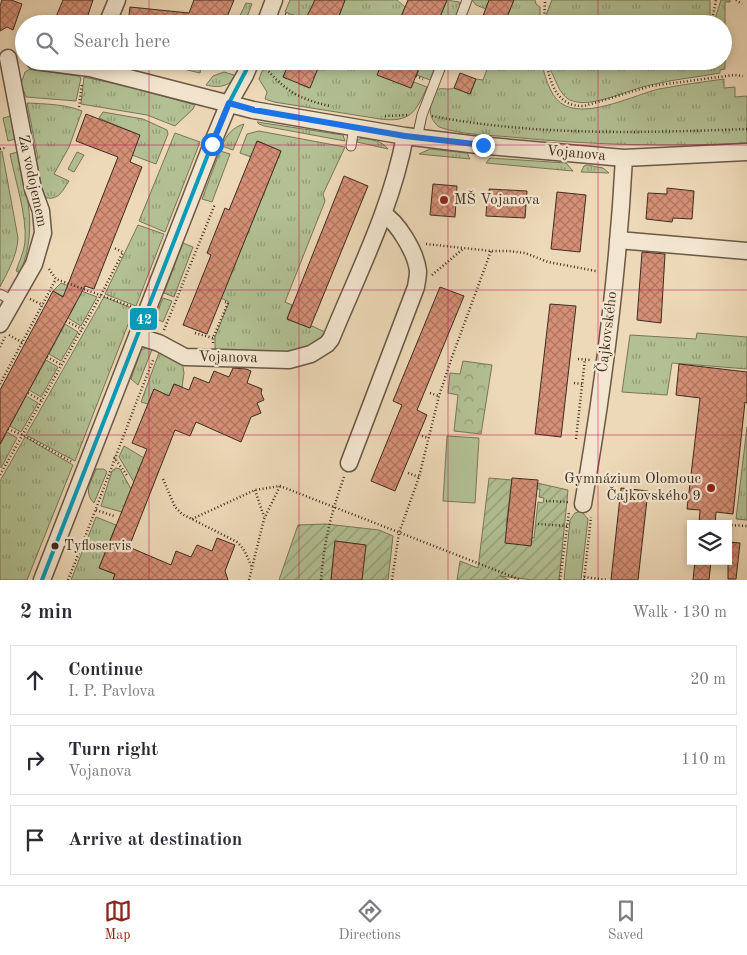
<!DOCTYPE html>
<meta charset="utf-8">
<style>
body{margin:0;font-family:"Old Standard TT",serif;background:#f7f7f7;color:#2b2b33}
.controls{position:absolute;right:15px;bottom:15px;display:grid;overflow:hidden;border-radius:0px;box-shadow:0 2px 8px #0003}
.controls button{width:45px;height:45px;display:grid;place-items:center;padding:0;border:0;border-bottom:1px solid #e1e1e2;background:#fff;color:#2b2b33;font:25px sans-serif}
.stop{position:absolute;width:15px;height:15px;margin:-11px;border:4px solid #1a73e8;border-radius:50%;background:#fff}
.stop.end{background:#1a73e8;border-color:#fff;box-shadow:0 1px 5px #0008}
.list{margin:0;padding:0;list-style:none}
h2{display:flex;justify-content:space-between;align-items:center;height:65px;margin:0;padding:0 20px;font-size:21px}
h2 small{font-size:16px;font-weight:400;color:#7c7c81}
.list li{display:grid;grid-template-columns:32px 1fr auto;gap:15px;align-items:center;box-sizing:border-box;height:70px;margin:0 10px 10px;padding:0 10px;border:1px solid #e1e1e2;border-radius:0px}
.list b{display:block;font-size:19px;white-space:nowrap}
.list p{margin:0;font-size:16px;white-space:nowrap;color:#7c7c81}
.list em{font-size:16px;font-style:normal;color:#7c7c81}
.icon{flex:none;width:28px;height:28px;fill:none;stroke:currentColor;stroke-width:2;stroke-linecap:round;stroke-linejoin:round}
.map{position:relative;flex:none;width:747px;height:580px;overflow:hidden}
.search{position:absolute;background:#fff;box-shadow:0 2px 8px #0003;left:15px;right:15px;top:15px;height:55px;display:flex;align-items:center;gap:12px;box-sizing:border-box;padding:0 18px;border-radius:28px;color:#7c7c81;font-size:19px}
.sheet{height:305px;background:#fff}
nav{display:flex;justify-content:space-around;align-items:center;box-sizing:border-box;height:70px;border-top:1px solid #e1e1e2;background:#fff;font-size:14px;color:#7c7c81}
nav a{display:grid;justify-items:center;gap:2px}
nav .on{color:#8f2418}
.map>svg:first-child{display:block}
</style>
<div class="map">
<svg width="747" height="580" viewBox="0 0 747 580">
<defs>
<pattern id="grass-tufts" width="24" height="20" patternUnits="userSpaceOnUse" patternTransform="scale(1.25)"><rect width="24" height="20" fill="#b2c093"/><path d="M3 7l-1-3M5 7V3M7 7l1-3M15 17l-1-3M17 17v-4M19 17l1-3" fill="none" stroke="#929c77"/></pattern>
<pattern id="forest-crowns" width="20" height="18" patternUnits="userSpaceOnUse" patternTransform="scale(1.25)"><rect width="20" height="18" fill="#b2c093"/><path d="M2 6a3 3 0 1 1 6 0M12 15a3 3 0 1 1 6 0" fill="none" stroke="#929c77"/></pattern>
<pattern id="garden-furrows" width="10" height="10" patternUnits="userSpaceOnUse" patternTransform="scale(1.25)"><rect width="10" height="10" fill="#b2c093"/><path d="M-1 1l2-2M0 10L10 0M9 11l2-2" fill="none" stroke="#929c77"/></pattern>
<pattern id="building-cross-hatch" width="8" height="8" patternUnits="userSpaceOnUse" patternTransform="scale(1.25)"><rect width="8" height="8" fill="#d58f76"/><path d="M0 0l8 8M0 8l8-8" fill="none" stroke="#ae7560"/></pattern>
</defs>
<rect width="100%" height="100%" fill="#edd8b7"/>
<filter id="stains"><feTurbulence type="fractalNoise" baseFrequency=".004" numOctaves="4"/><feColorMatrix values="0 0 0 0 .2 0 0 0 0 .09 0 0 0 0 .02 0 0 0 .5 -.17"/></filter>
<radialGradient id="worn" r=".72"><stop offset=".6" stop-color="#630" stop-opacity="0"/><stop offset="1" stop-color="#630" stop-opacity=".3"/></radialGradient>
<path fill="url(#grass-tufts)" stroke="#787659" d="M290 0H315L307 18 305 19 285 12Z
M345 0H397L405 7 398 24H336Z
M447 0 459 2 460 5 453 24H437Z
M472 0H489L486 9 476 5Z
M514 0H535L536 4 540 7V24H504Z
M552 0H710V18L715 19 721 0H730V2H725V69L720 70V73C698 77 676 79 655 84 633 88 613 99 591 102 584 103 575 103 568 99 555 90 555 70 543 61L548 65V61H723V24H546V15Z
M246 3 252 4 244 24H236Z
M150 61H202L200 73Z
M266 61H290L283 77 287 79 289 76 300 81 299 84 309 88 321 61H383L378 75 411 88 414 82 427 87C416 112 410 123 380 119L274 102 265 99 267 92 259 79Z
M422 61H437L430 80 417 75Z
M490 61H532L542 65C546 79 551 100 566 106 591 117 634 95 659 89 680 85 702 82 724 79V88L735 87V97L747 96V143C668 147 589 145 511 137 488 135 461 135 439 127 426 116 430 104 435 91 442 86 447 91 454 88L470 94 476 79 483 80Z
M30 69 78 76 81 78 76 101 26 97 21 84 25 72Z
M224 72 237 76C228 87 219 88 206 85L213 76Z
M84 77 130 87 195 105 193 109 175 126 147 115 81 104Z
M27 103C45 104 65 104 82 111L69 147 54 174 69 181C63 190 59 200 47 198L41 193 34 160 38 159Z
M103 112 143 119 167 130 168 134 156 164 132 155 139 135 99 118Z
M11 116 16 139 8 141 3 118Z
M257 122 343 135 345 141 264 126 259 124Z
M244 124 233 150 222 146C226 135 233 127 244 124Z
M259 131 345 147 323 194 325 201 285 302 292 305 287 319 310 328 312 326 325 332 318 347 287 354 215 349V337L229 302 221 298 281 151 258 141 251 157 240 153 247 134Z
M175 133 200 142 165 232 139 221Z
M362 138C372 140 381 140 388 149L357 142V140Z
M430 149 467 153 470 159 419 154Z
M2 151 18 238C17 256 8 271 0 287V152Z
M220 151 230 154 212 202 202 199Z
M18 152C27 195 38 230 20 273L16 271C19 262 24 252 25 242 27 215 15 180 10 154Z
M77 152 84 155 74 172 68 169Z
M490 158 566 163 573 171 486 163Z
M587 165 603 168 609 173 581 172 584 166Z
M138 225 164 234 136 306 105 294Z
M183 243 193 247 174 297 164 293Z
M61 283 97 297 81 326 68 318 76 303 53 291Z
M104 297 134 309 75 461 26 435Z
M163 298 172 301 163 322 155 318Z
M65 324 78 332 61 361 49 354Z
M697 333 747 337V369L672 363 667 395 622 392 630 335 696 339Z
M148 347H153L138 385 131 379 141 350Z
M160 350 182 361 184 373 182 387 174 384 169 396 154 389 148 404 141 402Z
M46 360 58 367 41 397 29 390Z
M26 396 38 403 21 432 10 426Z
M747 427V520L736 519Z
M7 432 17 438 1 468 0 445Z
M25 437 73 465 27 580H0V481Z
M124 446 144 458 134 482 119 457Z
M116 468 120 469 131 489 122 512 101 506 112 471Z
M96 469H104L107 472 94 503C83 492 91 482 96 469Z
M581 511 588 519 581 580H564L570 520 575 513Z
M96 517 116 525 99 568 115 574 113 580H71Z"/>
<path fill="url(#forest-crowns)" stroke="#787659" d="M463 361 492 365 481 434 454 431 458 395 448 393 450 373 460 374Z"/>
<path fill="url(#garden-furrows)" stroke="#787659" d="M489 478 512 480 506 526 534 538 538 502 543 503 544 498 539 497 540 489H537V483L568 490 559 580H533L500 576 509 580H457L460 561 478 568Z
M326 524 379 530 393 536 388 580H361L365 545 335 541 331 580H279L298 525Z"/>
<path fill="#b2c093" stroke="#787659" d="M447 436 479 438 475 503 443 501Z"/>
<path fill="url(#building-cross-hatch)" stroke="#3e2d1f" d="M2 0H11L22 4 13 30 7 27 0 31V6Z
M63 0H93L85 24H53Z
M194 0H234L224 24H128L130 7 189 13Z
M315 0H345L336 24H303Z
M408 0H447L437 24H398Z
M489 0H514L504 24H480Z
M290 61H321L310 88 283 77Z
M383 61H422L411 88 377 75Z
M460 73 476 79 470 94 454 88Z
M86 114 140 135 130 162 142 167 94 289 85 286 0 444V390L53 291 63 297 118 157 76 141Z
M257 141 281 151 207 334 183 325 211 255 207 253 225 208 229 210Z
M344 176 368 186 310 328 287 319Z
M433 184 457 186 455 217 430 215Z
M667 188 694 191 692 219 673 218 672 222 646 219 648 193 667 194Z
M489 189 527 191 525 218 486 216 487 199H489Z
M557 192 586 195 580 252 551 249Z
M642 252 665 254 661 323 637 320Z
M440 287 464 296 417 410 427 415 395 491 371 481 402 405 393 401Z
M550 304 576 306 561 437 535 434Z
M679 364 747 372V403L745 402 733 514 716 512 715 524H699L700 510 687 509 700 398 676 395Z
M233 368 246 369 251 371 247 383 262 389 261 393 264 400 257 403 261 413 251 417 241 442 196 422 190 436 175 430 129 547 171 565 176 551 191 557 197 545 212 551 217 538 235 545 225 571 228 580H113L115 574 99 568 147 449 132 443 154 389 169 396 174 384 189 390 194 377 209 383 214 371 229 377Z
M512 478 538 480 531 546 505 543Z
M621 488 648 491 638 580H611Z
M335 541 366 545 362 580H331Z
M728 542 740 543 736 579H728Z
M695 561H711L709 580H693Z"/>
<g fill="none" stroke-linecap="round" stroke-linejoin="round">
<defs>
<path id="lane" d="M458 24 467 0
M417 138 422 115 443 61
M351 146 354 127
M0 294 13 301"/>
<path id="street" d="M107 24 117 0
M265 24 274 0
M35 61 90 68 253 110 405 136 478 145 624 158 747 152
M618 240 747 251
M0 324 34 264 43 233 41 211 33 189 8 58
M137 336 159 343 185 357 289 360 311 354 327 344 331 339C358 273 392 207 405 136
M349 463 416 287C417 281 418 276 418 271 416 253 398 222 383 214
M583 504C603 390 618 274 624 158
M42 580 212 144 229 103 245 75 251 61"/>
</defs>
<use href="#lane" stroke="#6a5845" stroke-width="11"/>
<use href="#street" stroke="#6a5845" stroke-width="19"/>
<path stroke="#3e2d1f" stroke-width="2.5" stroke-dasharray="1 2.5" stroke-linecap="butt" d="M736 0 742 4
M285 14 304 22
M713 15 716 0
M544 24 545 0
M546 61C550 83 557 107 584 106L651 86 734 75 743 76
M147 65V61
M264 66C285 91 299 99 330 106
M416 76 423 79
M79 107 82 83
M385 116 409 115
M432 116C535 136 643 133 747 129
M0 149 5 148
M426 244 491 251H509L525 253 548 262 596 271
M49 269 56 279 133 307
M432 275 464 248
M30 299 43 305
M66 321 82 329
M164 330 215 204
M195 333 213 338
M9 335 23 343
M213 343V338L228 303 225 302
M0 347 5 337
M47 357 62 365
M578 359 591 360
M574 383 582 384
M0 384 56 279
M28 393 42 401
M430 393 439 396
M8 429 23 435 72 462
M422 436 429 438
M576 439 585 359
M114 457 128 477
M408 473 419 477
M0 475 101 295 123 252 114 248
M163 479 175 507 182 514 237 542C245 549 248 558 252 568
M255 490 264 517
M546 501 568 502
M96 510 114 516
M192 519 255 490 280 486 521 580
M538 524 567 526
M728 525 747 526
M584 577 607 580
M68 580C98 506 124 432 154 358
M249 580 264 519 280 486
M321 580C324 541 331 514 344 477
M392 580 399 533 419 477 439 396 452 357 491 251
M560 580 569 512
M584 580 591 517"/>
<use href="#lane" stroke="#f3e6d0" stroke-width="9"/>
<use href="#street" stroke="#f3e6d0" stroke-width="16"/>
<defs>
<path id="bus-1" d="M42 580 212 144 229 103 251 61"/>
</defs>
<use href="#bus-1" stroke="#f3e6d0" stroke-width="8"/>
<use href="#bus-1" stroke="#069dbc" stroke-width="4"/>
</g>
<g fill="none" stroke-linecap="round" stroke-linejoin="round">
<path stroke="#1a73e8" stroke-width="6" d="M212 144 229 103 254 110 405 136 483 145"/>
</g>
<path fill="none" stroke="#c2185b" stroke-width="1" stroke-opacity="0.55" d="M149 0V24M299 0V24M448 0V24M598 0V24M149 61V580M299 61V580M448 61V580M598 61V580M0 145H747M0 290H747M0 435H747"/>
<g fill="#8f2418" stroke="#f3e6d0" stroke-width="2">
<circle cx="444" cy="200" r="5"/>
<circle cx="711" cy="488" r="5"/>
</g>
<circle fill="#3e2d1f" stroke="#f3e6d0" stroke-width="2" cx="55" cy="546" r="4.5"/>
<g text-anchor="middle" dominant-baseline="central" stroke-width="4.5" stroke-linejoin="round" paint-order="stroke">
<g font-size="14" fill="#3e2d1f" stroke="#f3e6d0" text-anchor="start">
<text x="64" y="546">Tyfloservis</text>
</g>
<g font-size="15" fill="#3e2d1f" stroke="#f3e6d0">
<text transform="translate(576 154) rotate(5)">Vojanova</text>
<text transform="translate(32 181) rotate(78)">Za vodojemem</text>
<text transform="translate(608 332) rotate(-83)">Čajkovského</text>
<text transform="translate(228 358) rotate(1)">Vojanova</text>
</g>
<g font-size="15" fill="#3e2d1f" stroke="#f3e6d0" text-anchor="start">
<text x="454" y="200">MŠ Vojanova</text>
<text x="701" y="479" text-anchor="end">Gymnázium Olomouc<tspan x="701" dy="17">Čajkovského 9</tspan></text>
</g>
</g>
<rect stroke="#f3e6d0" stroke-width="2" x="129" y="307" width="29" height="24" rx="5" fill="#069dbc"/>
<g font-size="14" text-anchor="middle" font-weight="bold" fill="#fff">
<text x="144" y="324">42</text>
</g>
<rect width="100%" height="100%" filter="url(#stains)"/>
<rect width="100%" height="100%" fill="url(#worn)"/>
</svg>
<div class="controls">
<button><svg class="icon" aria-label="layers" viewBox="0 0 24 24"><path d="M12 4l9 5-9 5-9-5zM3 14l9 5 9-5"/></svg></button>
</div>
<div class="stop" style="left:212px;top:144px"></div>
<div class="stop end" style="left:483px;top:145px"></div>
<div class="search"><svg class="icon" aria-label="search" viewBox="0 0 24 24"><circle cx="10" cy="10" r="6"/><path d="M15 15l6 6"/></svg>Search here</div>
</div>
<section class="sheet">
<h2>2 min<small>Walk · 130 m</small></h2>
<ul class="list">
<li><svg class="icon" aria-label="ahead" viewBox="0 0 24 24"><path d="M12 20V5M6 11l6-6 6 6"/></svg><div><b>Continue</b><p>I. P. Pavlova</p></div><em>20 m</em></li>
<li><svg class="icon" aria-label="right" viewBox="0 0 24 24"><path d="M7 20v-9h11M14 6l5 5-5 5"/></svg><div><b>Turn right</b><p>Vojanova</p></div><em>110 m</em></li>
<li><svg class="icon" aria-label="arrive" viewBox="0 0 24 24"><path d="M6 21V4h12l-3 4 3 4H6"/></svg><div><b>Arrive at destination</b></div></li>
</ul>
</section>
<nav>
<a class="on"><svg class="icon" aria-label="map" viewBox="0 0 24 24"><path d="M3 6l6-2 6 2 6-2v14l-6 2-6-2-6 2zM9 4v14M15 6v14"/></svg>Map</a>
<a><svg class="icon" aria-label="directions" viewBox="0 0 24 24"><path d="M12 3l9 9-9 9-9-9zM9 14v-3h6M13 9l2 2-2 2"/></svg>Directions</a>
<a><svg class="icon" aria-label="saved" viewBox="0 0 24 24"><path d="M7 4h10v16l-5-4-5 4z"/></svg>Saved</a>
</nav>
